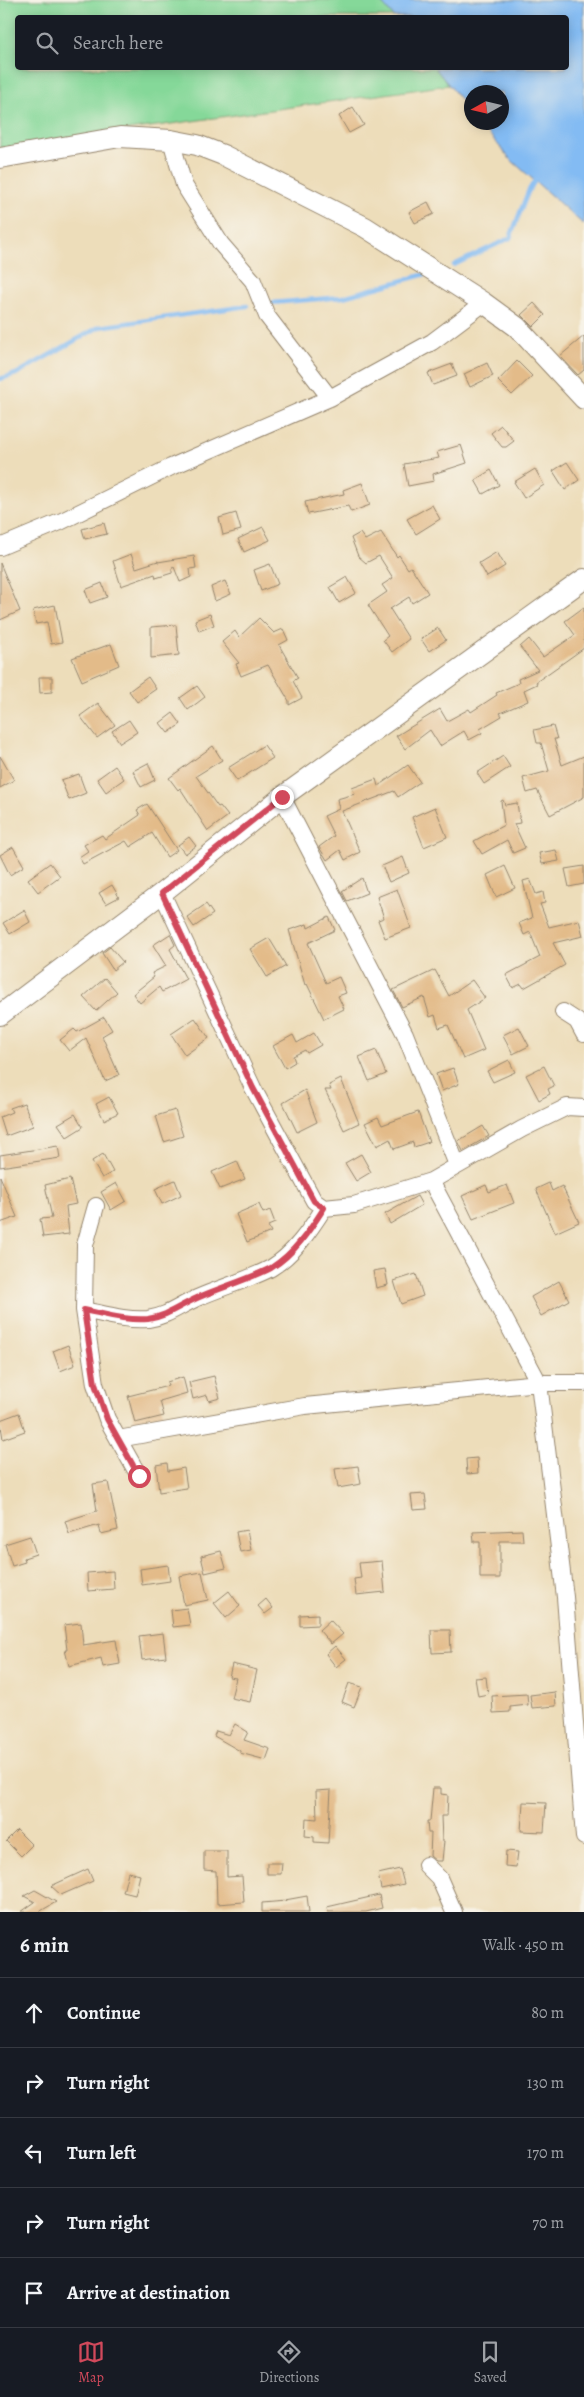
<!DOCTYPE html>
<meta charset="utf-8">
<style>
body{margin:0;font-family:Alegreya,serif;background:#20242c;color:#f1f3f6}
.compass{position:absolute;left:464px;top:85px;width:45px;height:45px;border-radius:50%;background:#171b24;box-shadow:0 2px 12px #0003;rotate:262deg}
.stop{position:absolute;width:15px;height:15px;margin:-11px;border:4px solid #d1495b;border-radius:50%;background:#fff}
.stop.end{background:#d1495b;border-color:#fff;box-shadow:0 1px 5px #0008}
.list{margin:0;padding:0;list-style:none}
h2{display:flex;justify-content:space-between;align-items:center;height:65px;margin:0;padding:0 20px;font-size:21px}
h2 small{font-size:16px;font-weight:400;color:#9ea1a6}
.list li{display:grid;grid-template-columns:32px 1fr auto;gap:15px;align-items:center;box-sizing:border-box;height:70px;padding:0 20px;border-top:1px solid #363941}
.list b{display:block;font-size:19px;white-space:nowrap}
.list em{font-size:16px;font-style:normal;color:#9ea1a6}
.icon{flex:none;width:28px;height:28px;fill:none;stroke:currentColor;stroke-width:2;stroke-linecap:round;stroke-linejoin:round}
.map{position:relative;flex:none;width:584px;height:1912px;overflow:hidden}
.search{position:absolute;background:#171b24;box-shadow:0 2px 12px #0003;left:15px;right:15px;top:15px;height:55px;display:flex;align-items:center;gap:12px;box-sizing:border-box;padding:0 18px;border-radius:5px;color:#9ea1a6;font-size:19px}
.sheet{height:415px;background:#171b24}
nav{display:flex;justify-content:space-around;align-items:center;box-sizing:border-box;height:70px;border-top:1px solid #363941;background:#171b24;font-size:14px;color:#9ea1a6}
nav a{display:grid;justify-items:center;gap:2px}
nav .on{color:#d1495b}
.map>svg:first-child{display:block}
</style>
<div class="map">
<svg width="584" height="1912" viewBox="0 0 584 1912">
<rect width="100%" height="100%" fill="#f7f3e8"/>
<filter id="ink" filterUnits="userSpaceOnUse"><feTurbulence type="fractalNoise" baseFrequency=".02" numOctaves="2"/><feDisplacementMap in="SourceGraphic" scale="10" xChannelSelector="R" yChannelSelector="G"/><feConvolveMatrix kernelMatrix="1 2 1 2 8 2 1 2 1" color-interpolation-filters="sRGB"/></filter>
<filter id="wash" filterUnits="userSpaceOnUse"><feTurbulence type="fractalNoise" baseFrequency=".0096" numOctaves="4" result="noise"/><feDisplacementMap in="SourceGraphic" scale="20" xChannelSelector="R" yChannelSelector="G"/><feGaussianBlur stdDeviation="1.12" result="paint"/><feColorMatrix in="noise" values="0 0 0 0 0 0 0 0 0 0 0 0 0 0 0 0 0 1.4 0 .05"/><feComposite in="paint" operator="in"/></filter>
<g filter="url(#wash)">
<rect width="100%" height="100%" fill="#edddba"/>
<path fill="#85d899" stroke="#60815c" d="M0 0H379L394 17 18 18V68H435L449 85 0 148Z"/>
<path fill="#83bbf3" stroke="#5f7288" d="M379 0H584V225L510 159 480 123 502 122V92H472L471 112 435 68H566V18L394 17Z"/>
<g fill="none" stroke-linecap="round" stroke-linejoin="round">
<path stroke="#83bbf3" stroke-width="4.5" d="M454 265 510 238 528 192 537 177
M271 303 343 297 426 274
M0 379 16 374 99 327 247 306"/>
</g>
<g id="blocks">
<path fill="#e3bb89" d="M353 107 364 125 349 133 339 116Z
M428 202 434 214 415 223 409 212Z
M534 303 545 315 533 327 521 315Z
M584 336V370L578 375 560 356Z
M517 361 532 376 512 395 498 381Z
M487 363 493 376 470 387 464 374Z
M452 364 457 376 433 385 428 373Z
M501 425 514 441 506 447H502L491 433Z
M461 445 467 463 433 474 434 481 408 486 404 464 439 458 437 452Z
M567 462 579 480 565 490 553 471Z
M535 469 544 485 524 498 514 482Z
M491 470 499 485 483 494 475 480Z
M362 483 370 505 351 512 348 506 308 514 305 502 344 494 343 490Z
M432 505 440 519 416 534 407 519Z
M236 513 241 530 223 535 219 518Z
M104 523 107 534 85 539 82 529Z
M263 527 270 540 244 552 238 539Z
M381 532 397 557 399 555 408 569 411 567 428 593 412 603 409 597 390 609 409 639 392 652 383 640 388 636 368 605 387 592 382 585 393 578 379 556 366 563 358 556 351 538 360 533 365 540Z
M497 552 505 566 487 577 479 563Z
M131 554 136 568 158 561V562L194 556 196 568 190 569 191 577 180 582 174 567 172 568V573L156 578 155 574 121 586 113 561Z
M0 563 20 611 0 620Z
M270 564 278 584 261 591 254 570Z
M347 577 356 593 339 603 330 587Z
M225 581 231 594 215 601 211 587Z
M102 583 107 597 90 603 85 590Z
M55 605 62 642 51 644 47 622 36 624 33 610Z
M584 607V648L536 682 537 684 524 690 528 701 500 713 502 716 480 729 482 733 469 740 464 731 440 746 430 730 405 749 396 736 440 709 447 721 469 709 471 712 497 695 496 693 519 683 518 679 538 670 520 647 529 639 543 657 575 635 565 621Z
M210 614 214 625 199 631 195 620Z
M259 618 274 633 283 629 288 640 279 645 298 678 293 681 302 698 289 705V701L268 665 241 676 236 664 239 663 222 642 235 631 239 637Z
M176 625 179 655 151 658V627Z
M438 628 446 640 429 651 421 639Z
M111 644 119 665 82 681 72 658Z
M39 677H52V692L40 693Z
M148 677 156 689 137 702 129 691Z
M197 686 205 697 188 710 180 698Z
M98 703 115 725 97 738 80 716Z
M173 713 181 724 168 733 160 723Z
M129 720 137 732 120 743 112 731Z
M553 726 557 739H554L562 765 584 756V797L550 815 537 790 527 793 523 778 549 771 541 743H537L534 730Z
M264 745 273 758 237 781 228 768Z
M213 746 222 760 196 776 218 807 220 806 228 816 208 831 180 788 178 790 169 778Z
M0 756 14 780 0 788Z
M503 756 510 767 484 784 477 773Z
M148 763 155 780 141 787 133 771Z
M408 765 420 782 398 797 394 791 342 811 360 852 345 860 340 850 327 860 319 847 334 836 324 816 339 809 337 799 355 794 352 788 376 779 378 786Z
M115 766 124 779 106 792 97 779Z
M79 774 86 793 69 800 61 780Z
M503 800 505 805 517 803 520 823 514 824 525 848 513 853 507 840 482 854 474 841 504 825 501 801Z
M147 804 177 850 167 857 152 833 130 847 126 841 83 864 79 857 88 851 84 845 102 835 105 839 140 815 137 810Z
M435 807 447 837 424 847 412 817Z
M189 837 196 846 185 854 178 845Z
M13 847 24 866 10 875 0 855Z
M556 850 559 861 542 864 539 853Z
M403 857 409 873 389 882 382 866Z
M50 863 60 876 38 892 28 879Z
M505 866 515 888 496 897 487 875Z
M584 866V884L569 887 565 869Z
M362 878 367 893 347 901 342 891Z
M530 879 536 894 543 892 545 903 540 904 549 927 579 920 583 936 553 943 565 965 524 988 521 984 513 988 506 975 540 957 530 932 524 935 519 923 532 918 523 881Z
M112 885 119 897 106 904 99 893Z
M397 889 411 928 385 938 378 920 384 918 377 897Z
M206 904 213 914 194 927 187 917Z
M24 910 30 922 10 934 3 923Z
M329 917 335 930 308 943 326 983 339 977 346 993 338 996 344 1009 324 1019 307 984 305 985 289 930 307 924 308 928Z
M170 934 175 945 170 949 186 979 162 992 159 987 140 1003 133 994 154 977 152 973 166 966 153 945Z
M269 938 286 966 267 977 250 949Z
M110 947 123 962 113 970 102 953Z
M435 970 449 996 472 980 485 998 467 1010 484 1050 463 1059 448 1025 439 1028 435 1015 430 1017 424 997 402 1007 393 990Z
M105 978 117 992 96 1011 83 997Z
M104 1017 112 1030 102 1036 119 1075 105 1081 86 1038 69 1051 60 1040 74 1029 77 1032Z
M195 1018 209 1038 185 1055 171 1034Z
M519 1027 529 1046 513 1054 503 1035Z
M314 1033 321 1045 307 1053 305 1050 293 1056 295 1062 285 1068 273 1046 293 1035 297 1043Z
M376 1050 386 1074 369 1081 359 1057Z
M509 1060 515 1072 493 1082 487 1071Z
M544 1066 554 1086 548 1089 550 1094 539 1100 526 1075Z
M453 1068 459 1084 442 1091 436 1074Z
M341 1079 359 1123 344 1130 325 1090H331L329 1085Z
M305 1090 317 1122 297 1132 283 1103Z
M109 1097 118 1113 104 1120 96 1104Z
M24 1103 33 1126 6 1136 0 1117 12 1112 10 1108Z
M175 1110 183 1136 164 1142 156 1116Z
M418 1112 429 1142 414 1147 413 1142 394 1149 390 1139 377 1146 365 1123 378 1117 382 1125Z
M75 1114 83 1127 67 1137 58 1124Z
M483 1126 489 1136 463 1151 458 1141Z
M58 1146 60 1158 0 1167V1155Z
M103 1154 113 1172 102 1178 92 1161Z
M361 1154 371 1172 356 1181 345 1163Z
M237 1161 245 1179 220 1189 212 1172Z
M0 1176 17 1217 0 1223Z
M70 1179 76 1204 66 1206 69 1234 43 1237 40 1219 52 1218 45 1185Z
M175 1180 181 1195 162 1204 155 1189Z
M116 1183 126 1201 111 1210 101 1192Z
M549 1183 552 1191 562 1186 579 1222 555 1233 536 1189Z
M486 1185 489 1192 507 1185 514 1203 473 1219 462 1196Z
M417 1196 422 1205 390 1224 385 1214Z
M259 1204 263 1213 270 1210 275 1223 268 1226 271 1232 247 1242 236 1214Z
M385 1269 388 1285 376 1288 373 1271Z
M416 1274 423 1296 401 1304 394 1281Z
M559 1281 569 1300 541 1316 531 1297Z
M68 1345 75 1365 60 1371 53 1351Z
M214 1376 220 1398 209 1401 207 1395 193 1399 189 1382Z
M183 1377 187 1393 160 1401 164 1416 135 1423 128 1396 168 1386 167 1382Z
M19 1413 25 1431 3 1439 0 1420Z
M477 1458 478 1473 467 1474 466 1459Z
M167 1463 168 1471 184 1468 187 1488 159 1492 156 1465Z
M358 1466 361 1484 338 1488 335 1469Z
M108 1482 118 1530 101 1534 99 1525 69 1534 65 1521 97 1511 93 1484Z
M425 1494 427 1509 413 1510 411 1495Z
M247 1530 251 1550 240 1552 236 1532Z
M522 1530 523 1541H500V1578H480V1542H474L473 1532Z
M30 1536 36 1554 24 1558 25 1562 12 1566 5 1544Z
M221 1551 226 1568 205 1573 201 1556Z
M382 1561 385 1592 356 1595 354 1579 361 1578 359 1563Z
M168 1565 170 1581 142 1585 140 1569Z
M113 1571 114 1589 88 1591 87 1573Z
M202 1572 208 1600 184 1605 179 1576Z
M229 1591 240 1606 226 1618 214 1603Z
M266 1599 273 1608 265 1614 258 1606Z
M187 1608 190 1625 173 1627 171 1610Z
M318 1614V1625L300 1626V1615Z
M330 1620 343 1634 331 1644 319 1630Z
M81 1623 83 1645 116 1640 120 1664 103 1667 101 1658 69 1666 65 1650H67L64 1625Z
M431 1630H450L451 1652 432 1653Z
M163 1633 166 1657 142 1660 139 1636Z
M335 1646 346 1659 336 1667 326 1654Z
M232 1664 257 1670 250 1702 231 1698 236 1678 229 1677Z
M486 1677 488 1694 478 1696 475 1678Z
M349 1683 362 1687 354 1707 342 1702Z
M555 1692 556 1706 532 1708 530 1695Z
M527 1694 528 1705 510 1707V1712L493 1713 492 1696Z
M235 1724 248 1732 244 1740 270 1749 266 1760 240 1753V1751L214 1736 216 1731 229 1735Z
M433 1788H441V1794L448 1795 447 1816H441L442 1841H444L442 1861H436L430 1856 431 1833H428L427 1821H430Z
M331 1790 328 1843 314 1842V1837L305 1836 306 1818 317 1819 316 1791Z
M523 1802 546 1803 544 1832 521 1831Z
M17 1830 32 1845 21 1856 6 1841Z
M204 1851H227V1877L242 1876 244 1902 217 1904 216 1871 204 1870Z
M506 1851 518 1852 516 1867 505 1866Z
M267 1863H282L281 1874H267Z
M88 1869 93 1881 61 1895 51 1886Z
M400 1869 404 1884 381 1889 378 1874Z
M128 1872 140 1875 135 1895 123 1892Z
M35 1890 56 1902 39 1912H21L35 1902 24 1896Z
M379 1895 382 1908 366 1912H328L327 1907Z
M307 1896 309 1912H262V1903L286 1901 285 1900Z"/>
</g>
</g>
<g filter="url(#ink)">
<use href="#blocks" fill-opacity="0" stroke="#94846c" stroke-width="1"/>
<g fill="none" stroke-linecap="round" stroke-linejoin="round">
<defs>
<path id="minor" d="M171 140 184 185 221 244 253 281 267 316 330 398
M0 547 60 522 171 467 330 398 432 342 484 303
M282 797 405 1034 457 1165
M162 893 253 1088 314 1201 324 1208 354 1205 431 1181 522 1129 567 1107 584 1108
M563 1012 577 1021 584 1034
M431 1181 539 1383 565 1597 584 1837
M96 1206 85 1245 84 1310 95 1384 107 1419 139 1476
M84 1310C104 1314 127 1321 148 1319 168 1316 179 1306 197 1298 219 1288 251 1279 271 1268 294 1254 310 1230 324 1208
M118 1439 305 1406 539 1383H584
M426 1865 439 1878 454 1912"/>
<path id="tertiary" d="M0 158 120 137 171 140 197 145 223 155 365 227 484 303 517 327 584 399
M0 1015 162 893 282 797 584 579"/>
</defs>
<use href="#minor" stroke="#94846c" stroke-width="18"/>
<use href="#tertiary" stroke="#94846c" stroke-width="22"/>
<use href="#minor" stroke="#fff" stroke-width="16"/>
<use href="#tertiary" stroke="#fff" stroke-width="20"/>
</g>
</g>
<g fill="none" stroke-linecap="round" stroke-linejoin="round" filter="url(#ink)">
<path stroke="#d1495b" stroke-width="6" d="M139 1476 107 1419 95 1384 84 1310C104 1314 127 1321 148 1319 168 1316 179 1306 197 1298 219 1288 250 1279 271 1268 294 1254 310 1230 324 1208L314 1201 253 1088 162 893 282 797"/>
</g>
</svg>
<svg class="compass" viewBox="-18 -18 36 36"><path d="M0-13l5 13h-10z" fill="#e53935"/><path d="M0 13l5-13h-10z" fill="#9ea1a6"/></svg>
<div class="stop" style="left:139px;top:1476px"></div>
<div class="stop end" style="left:282px;top:797px"></div>
<div class="search"><svg class="icon" aria-label="search" viewBox="0 0 24 24"><circle cx="10" cy="10" r="6"/><path d="M15 15l6 6"/></svg>Search here</div>
</div>
<section class="sheet">
<h2>6 min<small>Walk · 450 m</small></h2>
<ul class="list">
<li><svg class="icon" aria-label="ahead" viewBox="0 0 24 24"><path d="M12 20V5M6 11l6-6 6 6"/></svg><div><b>Continue</b></div><em>80 m</em></li>
<li><svg class="icon" aria-label="right" viewBox="0 0 24 24"><path d="M7 20v-9h11M14 6l5 5-5 5"/></svg><div><b>Turn right</b></div><em>130 m</em></li>
<li><svg class="icon" aria-label="left" viewBox="0 0 24 24"><path d="M17 20v-9H6M10 6l-5 5 5 5"/></svg><div><b>Turn left</b></div><em>170 m</em></li>
<li><svg class="icon" aria-label="right" viewBox="0 0 24 24"><path d="M7 20v-9h11M14 6l5 5-5 5"/></svg><div><b>Turn right</b></div><em>70 m</em></li>
<li><svg class="icon" aria-label="arrive" viewBox="0 0 24 24"><path d="M6 21V4h12l-3 4 3 4H6"/></svg><div><b>Arrive at destination</b></div></li>
</ul>
</section>
<nav>
<a class="on"><svg class="icon" aria-label="map" viewBox="0 0 24 24"><path d="M3 6l6-2 6 2 6-2v14l-6 2-6-2-6 2zM9 4v14M15 6v14"/></svg>Map</a>
<a><svg class="icon" aria-label="directions" viewBox="0 0 24 24"><path d="M12 3l9 9-9 9-9-9zM9 14v-3h6M13 9l2 2-2 2"/></svg>Directions</a>
<a><svg class="icon" aria-label="saved" viewBox="0 0 24 24"><path d="M7 4h10v16l-5-4-5 4z"/></svg>Saved</a>
</nav>
